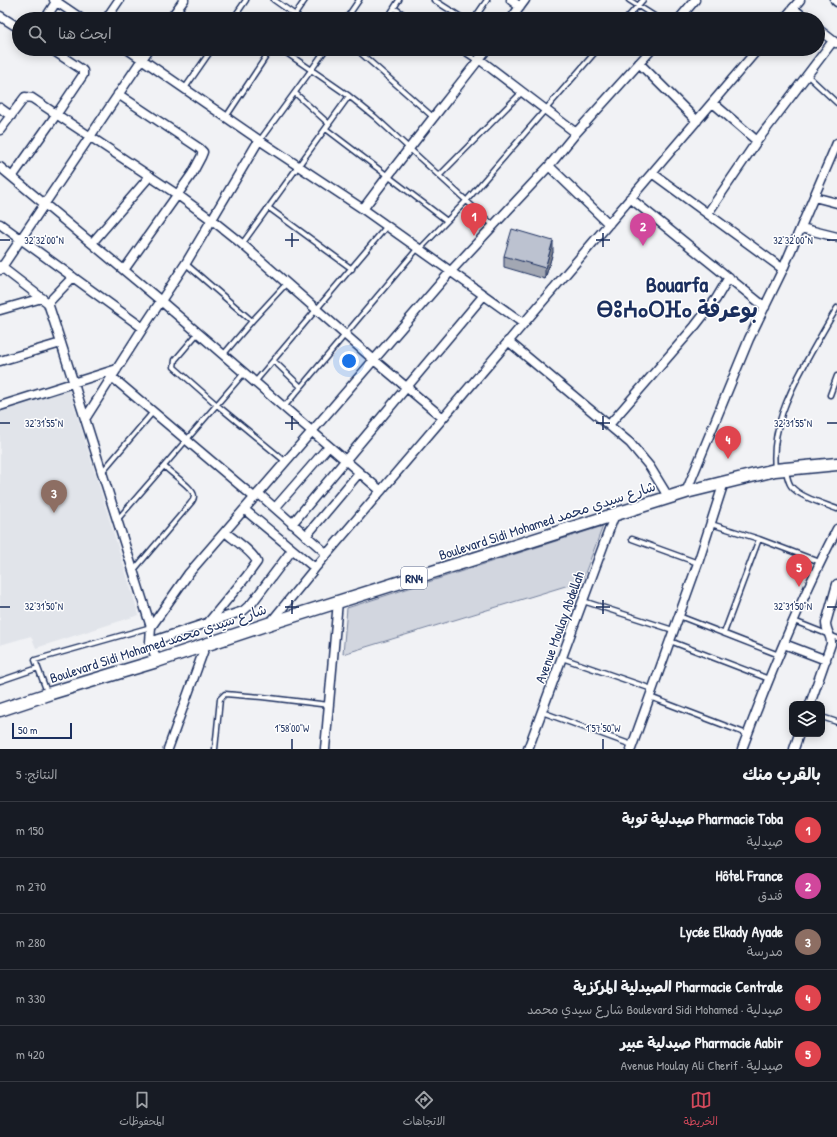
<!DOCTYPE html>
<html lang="ar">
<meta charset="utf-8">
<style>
body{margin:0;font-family:"Patrick Hand","Playpen Sans Arabic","Noto Sans Tifinagh",sans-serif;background:#242831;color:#f1f3f6;direction:rtl}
.controls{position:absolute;right:12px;bottom:12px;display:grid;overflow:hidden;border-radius:8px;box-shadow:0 2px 10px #0003}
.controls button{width:36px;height:36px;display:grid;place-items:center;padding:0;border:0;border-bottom:1px solid #363941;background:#171b24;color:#f1f3f6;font:20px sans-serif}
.scale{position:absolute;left:12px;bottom:10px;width:60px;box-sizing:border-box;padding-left:4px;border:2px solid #1b2f5e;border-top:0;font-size:11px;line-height:14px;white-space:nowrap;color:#1b2f5e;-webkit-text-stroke:3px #fff;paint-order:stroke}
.you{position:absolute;left:349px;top:361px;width:14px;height:14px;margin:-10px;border:3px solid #fff;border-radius:50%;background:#1a73e8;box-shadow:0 0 0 6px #1a73e833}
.badge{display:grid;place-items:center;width:26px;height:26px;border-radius:50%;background:#d1495b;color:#fff;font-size:13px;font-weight:700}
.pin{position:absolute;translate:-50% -33px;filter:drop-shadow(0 1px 2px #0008)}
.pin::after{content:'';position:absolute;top:21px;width:14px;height:12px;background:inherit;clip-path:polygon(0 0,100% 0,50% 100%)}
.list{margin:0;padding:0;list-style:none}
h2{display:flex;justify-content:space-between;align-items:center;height:52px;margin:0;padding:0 16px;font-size:17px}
h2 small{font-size:13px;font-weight:400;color:#9ea1a6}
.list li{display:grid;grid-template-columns:26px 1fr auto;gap:12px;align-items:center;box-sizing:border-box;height:56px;padding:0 16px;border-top:1px solid #363941}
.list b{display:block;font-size:15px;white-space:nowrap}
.list p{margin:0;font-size:13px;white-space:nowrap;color:#9ea1a6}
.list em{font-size:13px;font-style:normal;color:#9ea1a6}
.icon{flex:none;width:22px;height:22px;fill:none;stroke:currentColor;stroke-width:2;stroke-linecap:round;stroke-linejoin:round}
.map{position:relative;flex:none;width:837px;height:749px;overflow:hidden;direction:ltr}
.search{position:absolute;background:#171b24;box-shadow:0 2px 10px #0003;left:12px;right:12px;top:12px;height:44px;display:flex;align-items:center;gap:10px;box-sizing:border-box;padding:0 14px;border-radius:22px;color:#9ea1a6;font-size:15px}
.sheet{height:332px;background:#171b24}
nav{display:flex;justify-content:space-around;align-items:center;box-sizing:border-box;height:56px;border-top:1px solid #363941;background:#171b24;font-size:11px;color:#9ea1a6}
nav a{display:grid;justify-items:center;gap:2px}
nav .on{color:#d1495b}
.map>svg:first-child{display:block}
</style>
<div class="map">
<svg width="837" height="749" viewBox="0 0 837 749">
<rect width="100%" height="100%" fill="#f1f2f5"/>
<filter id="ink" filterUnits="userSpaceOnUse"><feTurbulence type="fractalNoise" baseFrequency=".025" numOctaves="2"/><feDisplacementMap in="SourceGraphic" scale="8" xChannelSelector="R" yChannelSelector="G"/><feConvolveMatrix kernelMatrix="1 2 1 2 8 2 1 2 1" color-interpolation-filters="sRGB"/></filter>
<g filter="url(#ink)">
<path fill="#e1e4ea" d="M69 389 139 615 36 648 31 636 0 645V410Z"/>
<path fill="#d2d6df" stroke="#76829e" d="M603 526 582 581 343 654 347 608Z"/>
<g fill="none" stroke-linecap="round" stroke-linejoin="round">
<defs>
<path id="service" d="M274 0 301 19
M434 0 464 19
M629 0 659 19
M394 8 411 19
M233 19 246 0
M292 19 305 0
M346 19 359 0
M387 19 399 0
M474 19 487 0
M626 19 643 0
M281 49 349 96 375 117 494 226
M356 49 433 117
M460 49 478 61
M363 55 367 49
M807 75 837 103
M185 88 212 49
M295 93 329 124
M226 117 271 49
M326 129 447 221
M260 140 312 69 326 49
M440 175 522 92
M269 208 352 269
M242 244 349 96
M420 249 467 200 598 49
M186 264 252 321
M198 333 175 360 174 367 217 405 286 462
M223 355 252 321 286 284
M274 361 301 387 284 407
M255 382 387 226
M301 387 418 248
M830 395 837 376
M775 469C771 430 788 395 806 362 816 344 826 326 837 308
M786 471C787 476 788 482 791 486 799 497 825 504 837 509
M102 472 153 412
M117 520 164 466
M711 524 759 539 820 562
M632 539 698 563
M134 570 190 504C192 502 194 499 194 496 194 488 170 473 164 466L244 373
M583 601 673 630
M679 616 779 655
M794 621 837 638
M724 633 759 539
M670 641 769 679
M562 658 652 689
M0 681 38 668
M47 692 35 660 151 627
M650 697 747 734
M542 712 632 745
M822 717 837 722
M215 749 220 699 225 694 262 697 329 705"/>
<path id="minor" d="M54 0 82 19
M511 0 520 7
M835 0 837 2
M793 8 806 19
M0 16 19 28
M45 19 56 2
M106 19 119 0
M170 19 184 0
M511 19 525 0
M679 19 695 0
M784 19 800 0
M818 29 836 43
M127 49 259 140 363 209 523 323
M479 59 576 133
M639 63 697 121
M118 94 199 148 203 152 201 157 192 174 124 270
M713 103 757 141
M0 108 11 116
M0 130 25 97 32 98 178 195 212 220 242 244 374 360 443 418
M549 166 609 224
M0 167 161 301 381 491
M652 173 783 269
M12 177 56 115 83 75V71L81 69 51 49
M814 197 837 203
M630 198 765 307
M363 209C403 155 446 102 487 49
M708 213 757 141 833 41
M0 224 143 328
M801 228 837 237
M92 243 150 176
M0 266 48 303 61 343 151 627 150 642 157 661
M0 270 149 49
M48 303 73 277
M0 310 42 298
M508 341 630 443 650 467 669 498
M0 361 61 343
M112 377 255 498
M0 406 117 369
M85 419 143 328 186 263 259 140
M609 425 695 326 716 299 729 277
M686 492 749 339 783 269 837 143
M259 494 327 554
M275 508 329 446
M245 510 315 568
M292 524 484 295
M306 536 359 473
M271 622 315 568 758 49
M207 624 246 577 257 562C253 552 233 539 225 532
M151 627 189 573 450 272 549 166 576 133 652 49
M150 642 243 611 252 603 292 550
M784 644 826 660
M810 704 831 644C832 637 826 631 826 623L837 584
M168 749 206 644
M325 749 338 601
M528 749 615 514
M631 749 698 563 724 482
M742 749C770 674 800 600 837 529
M794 749 799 734"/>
<path id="primary" d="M0 710 51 693 157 661 271 623 686 492 775 470 837 464"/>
</defs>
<use href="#service" stroke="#1b2f5e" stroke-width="7"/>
<use href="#minor" stroke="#1b2f5e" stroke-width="11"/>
<use href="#primary" stroke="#1b2f5e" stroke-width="15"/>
<use href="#service" stroke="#fff" stroke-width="4"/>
<use href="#minor" stroke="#fff" stroke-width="8"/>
<use href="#primary" stroke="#fff" stroke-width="12"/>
</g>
<path fill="#a2a7b3" stroke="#1b2f5e" d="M553 252 545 279 504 267V256Z"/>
<path fill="#848892" stroke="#1b2f5e" d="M553 241V252L545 279V268Z"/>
<path fill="#bcc2d0" stroke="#1b2f5e" d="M512 229 553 241 545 268 504 256Z"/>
</g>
<path fill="none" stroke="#1b2f5e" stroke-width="1.5" d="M292 233V247M603 233V247M0 240H10M285 240H299M596 240H610M827 240H837M292 416V430M603 416V430M0 423H10M285 423H299M596 423H610M827 423H837M292 600V614M603 600V614M0 607H10M285 607H299M596 607H610M827 607H837M292 739V749M603 739V749"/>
<g text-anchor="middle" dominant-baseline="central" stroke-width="3" stroke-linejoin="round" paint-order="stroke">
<rect fill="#fff" stroke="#5f6d8e" stroke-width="1" x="401" y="567" width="26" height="22" rx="3"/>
<g font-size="13" font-weight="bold" fill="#1b2f5e">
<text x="414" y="578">RN4</text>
</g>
<g font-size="14" fill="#1b2f5e" stroke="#fff">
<text transform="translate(547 520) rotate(-18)">Boulevard Sidi Mohamed شارع سيدي محمد</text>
<text transform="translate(559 627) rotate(-70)">Avenue Moulay Abdellah</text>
<text transform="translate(158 643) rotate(-18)">Boulevard Sidi Mohamed شارع سيدي محمد</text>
</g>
<g font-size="22" font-weight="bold" fill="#1b2f5e" stroke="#fff">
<text x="677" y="284">Bouarfa<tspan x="677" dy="25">ⴱⵓⵄⴰⵔⴼⴰ بوعرفة</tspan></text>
</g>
</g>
<g font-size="10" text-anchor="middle" fill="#1b2f5e" stroke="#fff" stroke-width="3" stroke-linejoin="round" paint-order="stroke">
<text x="44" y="244">32°32'00"N</text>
<text x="793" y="244">32°32'00"N</text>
<text x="44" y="427">32°31'55"N</text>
<text x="793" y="427">32°31'55"N</text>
<text x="44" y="610">32°31'50"N</text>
<text x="793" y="610">32°31'50"N</text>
<text x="292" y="732">1°58'00"W</text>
<text x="603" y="732">1°57'50"W</text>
</g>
</svg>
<div class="controls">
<button><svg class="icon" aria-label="layers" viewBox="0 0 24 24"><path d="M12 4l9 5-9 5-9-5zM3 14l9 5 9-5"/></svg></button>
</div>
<div class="scale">50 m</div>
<div class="you"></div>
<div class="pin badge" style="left:474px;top:236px;background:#e0444e">1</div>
<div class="pin badge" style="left:643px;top:246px;background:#d1479c">2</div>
<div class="pin badge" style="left:54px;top:513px;background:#8d6e63">3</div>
<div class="pin badge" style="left:728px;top:459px;background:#e0444e">4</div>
<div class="pin badge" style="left:799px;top:587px;background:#e0444e">5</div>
<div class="search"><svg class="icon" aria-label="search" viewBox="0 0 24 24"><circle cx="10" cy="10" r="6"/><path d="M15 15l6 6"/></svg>ابحث هنا</div>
</div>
<section class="sheet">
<h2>بالقرب منك<small>النتائج: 5</small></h2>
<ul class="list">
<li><span class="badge" style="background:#e0444e">1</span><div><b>Pharmacie Toba صيدلية توبة</b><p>صيدلية</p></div><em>150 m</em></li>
<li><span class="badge" style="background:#d1479c">2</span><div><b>Hôtel France</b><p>فندق</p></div><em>270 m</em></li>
<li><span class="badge" style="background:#8d6e63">3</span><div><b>Lycée Elkady Ayade</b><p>مدرسة</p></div><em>280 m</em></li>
<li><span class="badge" style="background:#e0444e">4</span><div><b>Pharmacie Centrale الصيدلية المركزية</b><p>صيدلية · Boulevard Sidi Mohamed شارع سيدي محمد</p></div><em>330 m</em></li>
<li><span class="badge" style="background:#e0444e">5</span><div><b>Pharmacie Aabir صيدلية عبير</b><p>صيدلية · Avenue Moulay Ali Cherif</p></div><em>420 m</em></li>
</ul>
</section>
<nav>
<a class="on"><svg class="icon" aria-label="map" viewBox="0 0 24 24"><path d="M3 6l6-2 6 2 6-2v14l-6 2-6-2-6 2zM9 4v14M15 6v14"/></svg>الخريطة</a>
<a><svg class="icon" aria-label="directions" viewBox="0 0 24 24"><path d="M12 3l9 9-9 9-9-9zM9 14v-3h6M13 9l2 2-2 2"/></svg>الاتجاهات</a>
<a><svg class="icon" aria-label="saved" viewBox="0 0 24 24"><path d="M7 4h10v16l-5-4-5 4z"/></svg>المحفوظات</a>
</nav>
